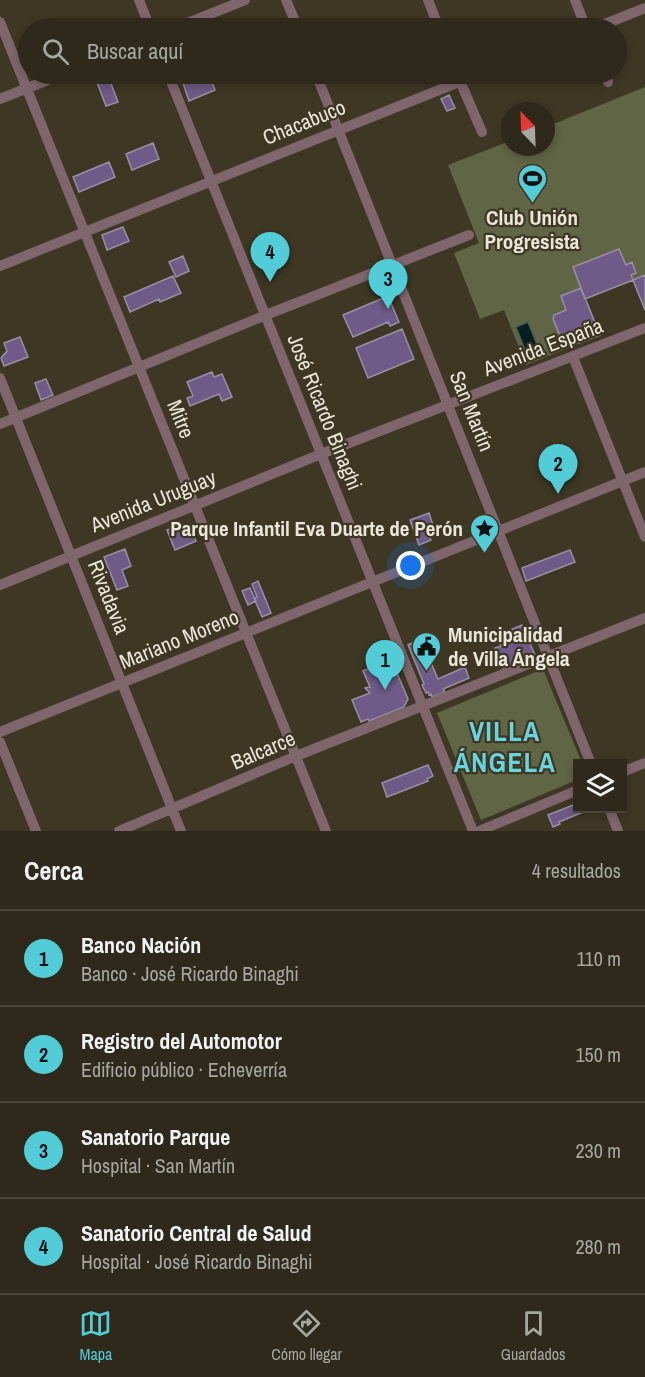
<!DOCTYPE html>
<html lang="es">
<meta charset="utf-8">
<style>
body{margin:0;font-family:"Archivo Narrow",sans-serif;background:#363123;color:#f1f3f6}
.controls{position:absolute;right:18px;bottom:18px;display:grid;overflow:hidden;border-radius:0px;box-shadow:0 3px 9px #0003}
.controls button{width:54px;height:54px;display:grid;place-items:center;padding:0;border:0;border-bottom:2px solid #494539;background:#2e291a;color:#f1f3f6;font:30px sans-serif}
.compass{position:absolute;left:501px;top:102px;width:54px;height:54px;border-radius:50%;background:#2e291a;box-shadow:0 3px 9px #0003;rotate:337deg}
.you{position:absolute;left:411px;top:566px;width:21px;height:21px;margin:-15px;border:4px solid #fff;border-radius:50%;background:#1a73e8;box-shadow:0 0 0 9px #1a73e833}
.badge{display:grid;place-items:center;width:39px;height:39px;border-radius:50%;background:#52ccd6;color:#111;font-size:20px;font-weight:700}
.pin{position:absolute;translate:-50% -50px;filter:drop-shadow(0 2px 3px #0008)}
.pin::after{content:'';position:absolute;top:32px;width:21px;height:18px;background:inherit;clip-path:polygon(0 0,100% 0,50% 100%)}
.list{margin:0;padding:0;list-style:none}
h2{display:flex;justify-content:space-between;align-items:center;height:78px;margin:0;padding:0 24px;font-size:26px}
h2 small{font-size:20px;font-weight:400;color:#a7a6a2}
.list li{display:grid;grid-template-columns:39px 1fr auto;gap:18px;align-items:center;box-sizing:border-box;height:96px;padding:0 24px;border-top:2px solid #494539}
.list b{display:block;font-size:22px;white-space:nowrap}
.list p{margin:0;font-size:20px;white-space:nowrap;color:#a7a6a2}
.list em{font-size:20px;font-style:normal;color:#a7a6a2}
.icon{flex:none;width:33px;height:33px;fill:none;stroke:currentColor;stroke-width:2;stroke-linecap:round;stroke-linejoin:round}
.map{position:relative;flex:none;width:645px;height:831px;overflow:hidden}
.search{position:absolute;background:#2e291a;box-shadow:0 3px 9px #0003;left:18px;right:18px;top:18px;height:66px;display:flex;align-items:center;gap:15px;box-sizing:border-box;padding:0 21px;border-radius:33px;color:#a7a6a2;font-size:22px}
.sheet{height:462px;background:#2e291a}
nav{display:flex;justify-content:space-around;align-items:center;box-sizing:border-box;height:84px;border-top:2px solid #494539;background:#2e291a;font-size:16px;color:#a7a6a2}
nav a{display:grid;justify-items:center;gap:3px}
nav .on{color:#52ccd6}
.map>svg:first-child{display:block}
</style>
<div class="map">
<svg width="645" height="831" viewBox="0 0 645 831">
<rect width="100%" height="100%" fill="#3e3723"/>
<path fill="#606545" d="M645 87V311L632 280 586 298 600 335 526 365 504 310 480 319 454 253 479 243 448 165 510 141V147H546V127Z
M543 669 582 763 578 764 577 780 481 820 437 713Z"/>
<path fill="#071e20" stroke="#4b5a58" stroke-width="1.5" d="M528 322 538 347 526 352 516 327Z"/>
<path fill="#6e5b87" stroke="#988fa5" stroke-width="1.5" d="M180 74H209L215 90 189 101Z
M108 76 118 102 106 106 96 80Z
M449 95 455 108 447 111 441 99Z
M153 143 159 159 132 170 126 154Z
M109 162 115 177 79 192 73 177Z
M123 227 129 241 107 250 102 235Z
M619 249 626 265 632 262 636 273 631 275 633 280 585 299 573 267Z
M183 256 189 271 176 277 169 262Z
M645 275V310L633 280Z
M173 276 181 293 160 302 159 299 130 312 124 297Z
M581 288 600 335 579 343 578 340 564 345 553 319 554 315 566 310 561 296Z
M388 296 399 322 390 326 388 322 353 337 343 315Z
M402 329 414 359 368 378 356 348Z
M20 337 28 357 4 366 1 358 7 351 4 343Z
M212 372 214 377 222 374 232 397 222 401 219 394 190 406 187 398 193 396 187 382Z
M46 379 53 395 41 400 35 383Z
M429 513 433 525 426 527 431 540 419 545 410 520Z
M184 524 190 527 196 541 175 550 167 530Z
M125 549 131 566 122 570 128 586 117 590 104 557Z
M570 550 575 562 526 581 522 568Z
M258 581 271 613 262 617 254 598 257 597 252 584Z
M250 588 256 601 248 605 242 591Z
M522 625 535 655 503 668 495 648 501 646 497 636Z
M421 639 438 679 465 667 469 678 443 689 445 692 432 697 431 694 429 695 428 692 426 693 422 685 424 684 408 645Z
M385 659 386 662 391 659 408 699 404 707 369 721 368 719 361 722 352 700 370 693 365 688 370 687 363 671 376 665 375 663Z
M428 765 433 776 427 779 428 781 387 797 382 783Z
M578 803V808H588V810L559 822 560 824 553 827 548 815Z"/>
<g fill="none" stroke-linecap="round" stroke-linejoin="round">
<path stroke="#7e666c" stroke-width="10" d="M139 0 150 28
M286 0 298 28
M428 0 439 28
M575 0 586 28
M0 22 326 831
M175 28 245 0
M595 28 645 8
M168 74 473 831
M316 74 591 764
M457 74 482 132
M605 74 608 82
M0 99 63 74
M0 266 479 74
M573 357 645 537
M0 378 181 831
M0 424 266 315 469 235
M0 585 321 454 645 328
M0 732 645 472
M0 742 36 831
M622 772 645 763
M609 808 618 831
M119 831 296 756 645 618
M479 831 578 790"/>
</g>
<defs>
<symbol id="stadium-pin" viewBox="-11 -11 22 30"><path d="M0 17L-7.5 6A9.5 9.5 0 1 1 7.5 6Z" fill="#52ccd6" stroke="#3e3723"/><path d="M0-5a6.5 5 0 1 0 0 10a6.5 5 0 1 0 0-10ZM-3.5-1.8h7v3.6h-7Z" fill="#111"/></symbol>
<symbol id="sight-pin" viewBox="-11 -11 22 30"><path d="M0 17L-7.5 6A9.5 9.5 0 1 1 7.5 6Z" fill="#52ccd6" stroke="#3e3723"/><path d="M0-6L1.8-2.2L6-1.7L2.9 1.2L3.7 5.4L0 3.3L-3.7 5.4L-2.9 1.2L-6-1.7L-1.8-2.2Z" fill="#111"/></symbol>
<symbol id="civic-pin" viewBox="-11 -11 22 30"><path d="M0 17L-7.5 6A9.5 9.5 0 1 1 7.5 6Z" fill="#52ccd6" stroke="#3e3723"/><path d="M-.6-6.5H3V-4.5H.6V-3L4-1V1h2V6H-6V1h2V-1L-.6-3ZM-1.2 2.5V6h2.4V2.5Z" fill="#111"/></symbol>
</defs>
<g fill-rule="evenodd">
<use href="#stadium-pin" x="516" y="162" width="33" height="45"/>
<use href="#sight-pin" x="468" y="512" width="33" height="45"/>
<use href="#civic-pin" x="410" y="630" width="33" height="45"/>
</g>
<g text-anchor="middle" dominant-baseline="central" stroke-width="4.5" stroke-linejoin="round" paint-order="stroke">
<g font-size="21" fill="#eae6d9" stroke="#3e3723">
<text transform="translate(304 122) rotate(-22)">Chacabuco</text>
<text transform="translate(543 347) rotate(-21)">Avenida España</text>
<text transform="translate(472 411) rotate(68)">San Martín</text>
<text transform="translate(325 412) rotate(68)">José Ricardo Binaghi</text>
<text transform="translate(181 419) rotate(68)">Mitre</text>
<text transform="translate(153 501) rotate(-22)">Avenida Uruguay</text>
<text transform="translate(109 597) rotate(68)">Rivadavia</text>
<text transform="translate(179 639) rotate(-22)">Mariano Moreno</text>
<text transform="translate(263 750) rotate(-23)">Balcarce</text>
</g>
<g font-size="21" font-weight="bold" fill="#eae6d9" stroke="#3e3723">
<text x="532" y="217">Club Unión<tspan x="532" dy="24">Progresista</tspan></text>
<text x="463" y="528" text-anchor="end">Parque Infantil Eva Duarte de Perón</text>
<text x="448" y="634" text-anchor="start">Municipalidad<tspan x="448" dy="24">de Villa Ángela</tspan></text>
</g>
<g font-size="27" font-weight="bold" letter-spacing="1.5" fill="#68d4dd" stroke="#3e3723">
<text x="505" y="731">VILLA<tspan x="505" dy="31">ÁNGELA</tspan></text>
</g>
</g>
</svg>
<div class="controls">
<button><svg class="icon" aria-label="layers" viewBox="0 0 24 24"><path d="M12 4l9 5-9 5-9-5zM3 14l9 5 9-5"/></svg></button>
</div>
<svg class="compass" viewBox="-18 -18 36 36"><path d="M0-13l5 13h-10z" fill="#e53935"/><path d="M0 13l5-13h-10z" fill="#a7a6a2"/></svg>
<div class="you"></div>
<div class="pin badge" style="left:385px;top:690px">1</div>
<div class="pin badge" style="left:558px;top:494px">2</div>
<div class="pin badge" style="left:388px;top:309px">3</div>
<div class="pin badge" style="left:270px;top:282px">4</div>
<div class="search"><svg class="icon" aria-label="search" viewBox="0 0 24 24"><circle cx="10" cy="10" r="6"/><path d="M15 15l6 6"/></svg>Buscar aquí</div>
</div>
<section class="sheet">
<h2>Cerca<small>4 resultados</small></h2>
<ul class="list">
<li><span class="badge">1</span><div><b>Banco Nación</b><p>Banco · José Ricardo Binaghi</p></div><em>110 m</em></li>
<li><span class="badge">2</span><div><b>Registro del Automotor</b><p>Edificio público · Echeverría</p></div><em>150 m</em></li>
<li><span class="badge">3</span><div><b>Sanatorio Parque</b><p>Hospital · San Martín</p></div><em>230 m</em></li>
<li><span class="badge">4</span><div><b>Sanatorio Central de Salud</b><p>Hospital · José Ricardo Binaghi</p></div><em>280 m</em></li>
</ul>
</section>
<nav>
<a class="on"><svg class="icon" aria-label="map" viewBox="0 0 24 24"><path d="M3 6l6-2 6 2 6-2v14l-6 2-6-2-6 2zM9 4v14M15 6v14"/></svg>Mapa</a>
<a><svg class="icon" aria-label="directions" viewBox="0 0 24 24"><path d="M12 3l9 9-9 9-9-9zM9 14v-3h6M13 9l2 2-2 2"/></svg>Cómo llegar</a>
<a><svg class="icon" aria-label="saved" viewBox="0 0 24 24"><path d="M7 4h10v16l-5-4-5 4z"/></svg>Guardados</a>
</nav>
